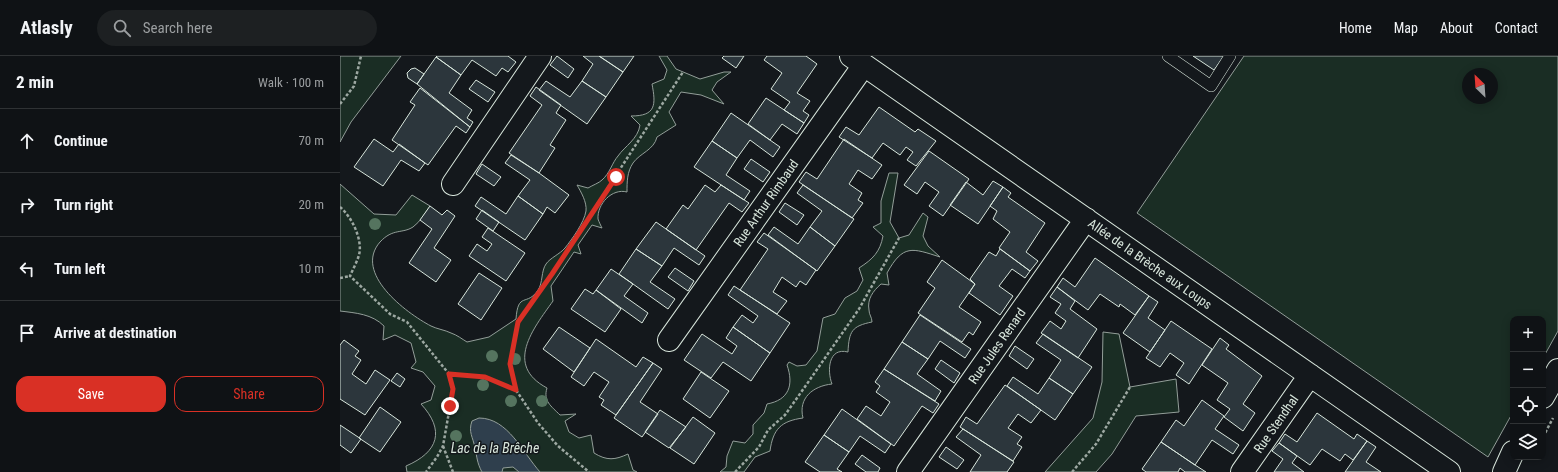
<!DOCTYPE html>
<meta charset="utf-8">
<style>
body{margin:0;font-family:"Roboto Condensed",sans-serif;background:#1d2022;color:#f1f3f6}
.controls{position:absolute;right:12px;bottom:12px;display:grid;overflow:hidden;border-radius:8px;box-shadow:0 2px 10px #0003}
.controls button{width:36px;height:36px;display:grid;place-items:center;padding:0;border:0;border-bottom:1px solid #2f3234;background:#0f1215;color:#f1f3f6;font:20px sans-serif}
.compass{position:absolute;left:1122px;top:12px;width:36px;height:36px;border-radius:50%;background:#0f1215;box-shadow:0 2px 10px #0003;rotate:335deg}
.stop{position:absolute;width:12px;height:12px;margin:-9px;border:3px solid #d93025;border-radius:50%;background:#fff}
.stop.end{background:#d93025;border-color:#fff;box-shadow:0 1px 4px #0008}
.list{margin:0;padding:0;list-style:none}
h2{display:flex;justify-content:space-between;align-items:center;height:52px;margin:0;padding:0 16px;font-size:17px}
h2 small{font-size:13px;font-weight:400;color:#9b9ea0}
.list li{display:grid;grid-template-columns:26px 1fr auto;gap:12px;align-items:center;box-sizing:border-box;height:64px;padding:0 16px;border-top:1px solid #2f3234}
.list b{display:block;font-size:15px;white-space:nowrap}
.list em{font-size:13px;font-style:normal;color:#9b9ea0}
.actions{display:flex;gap:8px;padding:12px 16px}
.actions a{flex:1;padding:9px 0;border:1px solid #d93025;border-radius:12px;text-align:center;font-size:14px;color:#d93025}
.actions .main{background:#d93025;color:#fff}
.icon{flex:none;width:22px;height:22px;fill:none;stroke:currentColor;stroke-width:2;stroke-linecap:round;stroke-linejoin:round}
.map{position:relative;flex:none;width:1218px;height:416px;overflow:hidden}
header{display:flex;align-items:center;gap:24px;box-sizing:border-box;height:56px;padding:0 20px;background:#0f1215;border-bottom:1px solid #2f3234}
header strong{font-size:19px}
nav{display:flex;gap:22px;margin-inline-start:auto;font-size:14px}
.search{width:280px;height:36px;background:#1d2022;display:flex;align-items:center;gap:10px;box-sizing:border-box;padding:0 14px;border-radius:22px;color:#9b9ea0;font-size:15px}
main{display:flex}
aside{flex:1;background:#0f1215}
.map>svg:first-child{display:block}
</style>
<header>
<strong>Atlasly</strong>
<div class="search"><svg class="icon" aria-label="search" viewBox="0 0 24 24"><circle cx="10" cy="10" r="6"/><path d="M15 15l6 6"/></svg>Search here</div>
<nav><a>Home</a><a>Map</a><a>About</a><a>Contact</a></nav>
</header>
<main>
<aside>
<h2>2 min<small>Walk · 100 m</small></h2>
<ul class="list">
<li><svg class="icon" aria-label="ahead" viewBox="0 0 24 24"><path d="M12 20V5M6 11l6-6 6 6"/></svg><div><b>Continue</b></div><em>70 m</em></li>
<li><svg class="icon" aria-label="right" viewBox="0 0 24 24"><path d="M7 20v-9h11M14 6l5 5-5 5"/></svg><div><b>Turn right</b></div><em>20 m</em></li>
<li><svg class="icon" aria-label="left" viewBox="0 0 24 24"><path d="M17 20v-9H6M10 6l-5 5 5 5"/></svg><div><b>Turn left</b></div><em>10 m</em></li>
<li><svg class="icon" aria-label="arrive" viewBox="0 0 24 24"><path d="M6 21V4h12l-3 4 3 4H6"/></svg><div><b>Arrive at destination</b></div></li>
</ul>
<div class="actions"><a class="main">Save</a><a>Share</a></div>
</aside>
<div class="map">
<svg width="1218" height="416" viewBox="0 0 1218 416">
<rect width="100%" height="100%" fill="#14181c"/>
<path fill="#1a2d24" stroke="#939e99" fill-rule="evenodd" d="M0 0H61L11 66 0 86Z
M319 0H327L336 13 360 23 384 16H391L377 26 372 34 384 48 361 39 341 36 329 56 336 69 317 81C314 94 300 97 293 107 287 116 287 126 287 136 272 132 257 148 258 163 259 166 261 170 262 172L252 169 238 189 241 198 234 196 211 230 213 245C193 273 164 309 207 332 203 345 211 350 220 359L236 358 225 365 229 376 239 382 251 379 254 397C267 405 275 404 288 398L293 414 297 416H67L66 410C99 396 105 374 81 348L91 344 95 330 83 316 71 312 76 306 71 287 55 279 43 284 44 270C32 258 16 257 0 255V128L34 158 56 159 72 139 90 150C85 157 80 166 73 171 62 178 53 172 40 186 13 217 66 257 91 270 97 273 105 274 111 277 117 279 122 283 127 286L149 281 176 263C178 235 187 251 198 234 203 227 201 215 206 208 210 202 220 198 225 192 232 183 244 167 246 155 247 146 241 136 237 129L248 132C253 129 259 127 262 124 270 117 272 107 278 100 285 90 298 83 300 69L291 60C316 60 316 49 312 28L324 23 327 14Z
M904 0H1218V275L1203 302V263H1173V356L1148 401 797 157ZM1128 18H1152V42H1128Z
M549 117H558L550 166 559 182 569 179 583 157 588 161 583 180 588 190 600 201C572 192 563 188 547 217L549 229 541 228C533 235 527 243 529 254 529 259 532 261 532 266 512 270 509 275 508 296 488 291 487 315 492 328 473 330 458 342 463 362 441 365 433 373 430 395L415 401 404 416H380L386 411 387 400 393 385 405 387 413 378V369L424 357 427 348C449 344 454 329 447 309L449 306 457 310 466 309 477 295 483 262 495 258 505 242 517 235 523 224 519 212C533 203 540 196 543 180L533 171 541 167V145Z
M763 276 779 278 790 331 836 323 839 356 796 360 772 398 756 416H705L753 362 762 326Z"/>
<path fill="#2f3f4d" stroke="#939e99" d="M139 362C168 362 183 397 200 416H179L173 411 163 412 162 416H142C137 407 137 401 135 392 133 381 128 376 132 365Z"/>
<path fill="#2c363c" stroke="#d8e6dc" d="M97 0H168L176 6 168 16 162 12 156 20 132 4 121 19 96 1Z
M217 0 234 13 228 22 210 9Z
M243 0H259L283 16 266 41 242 25 253 8Z
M259 0H294L283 16Z
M384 0H404L396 12 382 2Z
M427 0H466L477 8 457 37 470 45 463 55 469 59 464 67 444 54 450 46 431 33 442 17 424 4Z
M853 0H884L874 14Z
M96 1 121 19 109 37 132 54 127 62 133 66 130 71 77 28Z
M75 12 84 18 77 28 68 22 67 17 71 13Z
M136 24 155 36 148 46 129 33Z
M206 25 230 41 242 25 266 41 247 68 199 34Z
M196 31 221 49 216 57 226 64 210 89 215 92 199 117 169 97 202 49 190 40Z
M80 32 130 71 126 77 116 70 88 109 52 84 75 49 70 46Z
M426 42 464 67 457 78 442 68 430 84 408 68Z
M539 51 575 76 578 73 596 85 576 110 567 104 573 96 566 91 560 99 543 87 532 102 499 81 506 71 519 79Z
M391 57 440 91 433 101 410 84 397 102 372 85Z
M34 83 53 96 59 88 85 107 79 115 61 104 43 130 14 111Z
M504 83 542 109 532 123 518 114 509 128 522 137 518 144 523 147 512 162 459 126 466 116 477 123Z
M372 85 397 102 386 119 410 135 404 144 354 111Z
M589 95 629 123 603 160 589 150 599 136 585 126 577 138 564 129Z
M171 99 199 117 229 139 215 157 207 151 203 158 178 140 190 124 165 107Z
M411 103 430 116 423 126 404 113Z
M142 108 161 121 154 130 136 118Z
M653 125 663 131 638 168 610 149 626 126 643 139Z
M365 129 375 136 381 129 409 147 402 156 389 147 356 194 326 173 343 149 348 153Z
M463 129 514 163 495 190 470 171 482 155 457 137Z
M663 131 671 137 668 141 705 167 686 196 698 205 690 215 659 192 670 176 653 163 657 155 650 150Z
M178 140 203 158 185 184 135 150 141 141 166 158Z
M445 147 464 159 457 169 439 156Z
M90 150 102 159 107 154 115 160 94 192 111 204 96 226 69 207 92 173 80 164Z
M142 154 159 166 153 175 136 163Z
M316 166 365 200 359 209 334 192 322 210 296 193Z
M434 171 458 188 470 171 495 190 477 215 428 179Z
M148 172 185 197 166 225 129 200 137 188 147 195 152 188 142 181Z
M424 177 476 214 466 229 460 225 456 231 442 221 433 236 447 245 437 258 400 234 428 193 417 186Z
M296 193 322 210 310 226 335 243 328 253 279 218Z
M660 193 690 215 685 222 672 213 659 230 673 240 660 259 629 237 635 228 630 223 649 196 656 200Z
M755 202 809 240 795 259 780 248 779 251 760 238 748 254 717 231 723 222 735 231Z
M602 204 635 228 619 251 641 266 633 279 629 276 622 286 578 257 595 232 587 226Z
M335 212 354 225 348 235 328 221Z
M271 213 293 228 284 240 308 257 302 267 256 234Z
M139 217 162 232 141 264 118 248Z
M394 230 450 267 430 297 393 271 402 259 413 267 418 260 388 239Z
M717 231 735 245 730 253 757 273 738 302 701 277 710 265 721 273 726 265 715 257 721 248 710 241Z
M245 233 253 238 256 234 281 253 265 276 231 253Z
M809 240 818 246 808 262 825 274 810 296 783 277Z
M580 259 631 293 625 302 600 285 588 303 562 286Z
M831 265 872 293 849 328 836 319 844 307 830 297 820 311 806 302Z
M219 271 250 292 234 316 203 293Z
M393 271 430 297 411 325 383 306 371 322 344 304 362 278 392 298 397 290 386 282Z
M703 278 752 311 733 338 709 322 721 304 696 287Z
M880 282 889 289 886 293 922 320 903 348 915 357 903 375 884 361 890 353 877 344 888 327 862 309Z
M256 283 296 311 303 301 313 307 276 359 261 349 264 344 259 341 269 326 254 316 244 330 231 321Z
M4 284 19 295 15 300 21 304 12 318 26 328 35 314 50 324 25 359 0 343V289Z
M562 286 588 303 577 318 601 335 595 345 544 313Z
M675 290 694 303 687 313 669 300Z
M601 304 620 317 614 327 595 313Z
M313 307 322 313 300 346 318 358 302 381 274 362Z
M544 313 599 348 593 357 582 350 554 390 517 363 526 350 541 360 550 346 536 336 540 330 535 326Z
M361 316 389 335 370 362 343 343Z
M57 317 65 323 60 331 51 325Z
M673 321 698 338 709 322 733 338 715 364 667 330Z
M665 329 701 354 691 367 678 358 668 372 682 381 677 388 682 391 673 405 620 371 626 361 637 368Z
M862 344 884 360 875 373 899 389 893 398 872 384 855 409 821 386 836 364 844 370Z
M40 351 61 366 40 396 19 382Z
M502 353 551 388 545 397 520 380 509 396 484 379Z
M320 354 346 371 329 392 305 376Z
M977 357 1014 383 1017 378 1027 385 1013 404 1005 398 1000 405 982 393 970 409 939 387 945 378 957 386Z
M353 361 375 377 354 408 330 392Z
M0 369 21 383 11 397 0 389Z
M623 373 674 406 667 416H630L641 399 616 381Z
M484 379 509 396 497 413 502 416H480L465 406Z
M1027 385 1036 391 1026 406 1041 416H1005Z
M821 386 855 409 866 416H845L840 412 838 416H806L802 413Z
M939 387 957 400 952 407 964 416H934L943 403 932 395Z
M606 391 624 404 617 413 599 401Z
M522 399 540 412 538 416H526L515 408Z"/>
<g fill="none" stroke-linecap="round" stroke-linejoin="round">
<defs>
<path id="service" d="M828 0 871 30 890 0"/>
<path id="minor" d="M511 0 1109 416
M113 128 200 0
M329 284 524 9
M1203 341 1218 314
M568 416 746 163
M902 416 970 319
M1164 416 1173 396"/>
</defs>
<use href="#service" stroke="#d8e6dc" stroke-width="12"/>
<use href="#minor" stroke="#d8e6dc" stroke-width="24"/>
<path stroke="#9da8a2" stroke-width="2.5" stroke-dasharray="3 2" stroke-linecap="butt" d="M0 48 14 30 21 0
M0 151C12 161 23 184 19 199 17 206 13 213 10 220L50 258 67 266 109 318 113 333 103 390 97 401 86 416
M0 222 10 220
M109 318 145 321 176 334 198 367 218 390 249 416
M176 334 170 308 178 266 212 218 343 16
M1203 381 1213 362
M103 390 113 416
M395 416 419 391 428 374 445 359 469 325 519 253 559 182
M732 416 756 388 790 331"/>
<use href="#service" stroke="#14181c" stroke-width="11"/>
<use href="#minor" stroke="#14181c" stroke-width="22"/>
</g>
<g fill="#55745f">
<circle cx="35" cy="168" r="6"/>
<circle cx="152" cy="300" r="6"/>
<circle cx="175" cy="303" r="6"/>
<circle cx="143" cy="329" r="6"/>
<circle cx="171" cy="345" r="6"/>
<circle cx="202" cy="345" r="6"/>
<circle cx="116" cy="380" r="6"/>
</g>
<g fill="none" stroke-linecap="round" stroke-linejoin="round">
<path stroke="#d93025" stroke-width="5" d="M110 350 113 333 109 318 145 321 176 334 170 308 178 266 212 218 276 121"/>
</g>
<g text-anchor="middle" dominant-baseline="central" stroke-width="3" stroke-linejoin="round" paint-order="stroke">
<g font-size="13" fill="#d8e6dc" stroke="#14181c">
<text transform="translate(426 147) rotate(-55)">Rue Arthur Rimbaud</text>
<text transform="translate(810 208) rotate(35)">Allée de la Brèche aux Loups</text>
<text transform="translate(657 290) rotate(-55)">Rue Jules Renard</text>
<text transform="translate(936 368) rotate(-55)">Rue Stendhal</text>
</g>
<g font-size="14" font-style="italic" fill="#d8e6dc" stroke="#14181c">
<text x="155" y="392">Lac de la Brêche</text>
</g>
</g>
</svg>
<div class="controls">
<button>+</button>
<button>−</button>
<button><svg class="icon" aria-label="locate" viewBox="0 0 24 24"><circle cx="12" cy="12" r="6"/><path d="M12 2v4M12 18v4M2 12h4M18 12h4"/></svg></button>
<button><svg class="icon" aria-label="layers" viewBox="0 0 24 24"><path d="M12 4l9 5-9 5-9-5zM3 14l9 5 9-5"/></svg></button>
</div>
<svg class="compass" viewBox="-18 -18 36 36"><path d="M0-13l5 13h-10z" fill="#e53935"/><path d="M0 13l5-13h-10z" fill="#9b9ea0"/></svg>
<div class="stop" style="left:276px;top:121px"></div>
<div class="stop end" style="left:110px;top:350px"></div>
</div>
</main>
